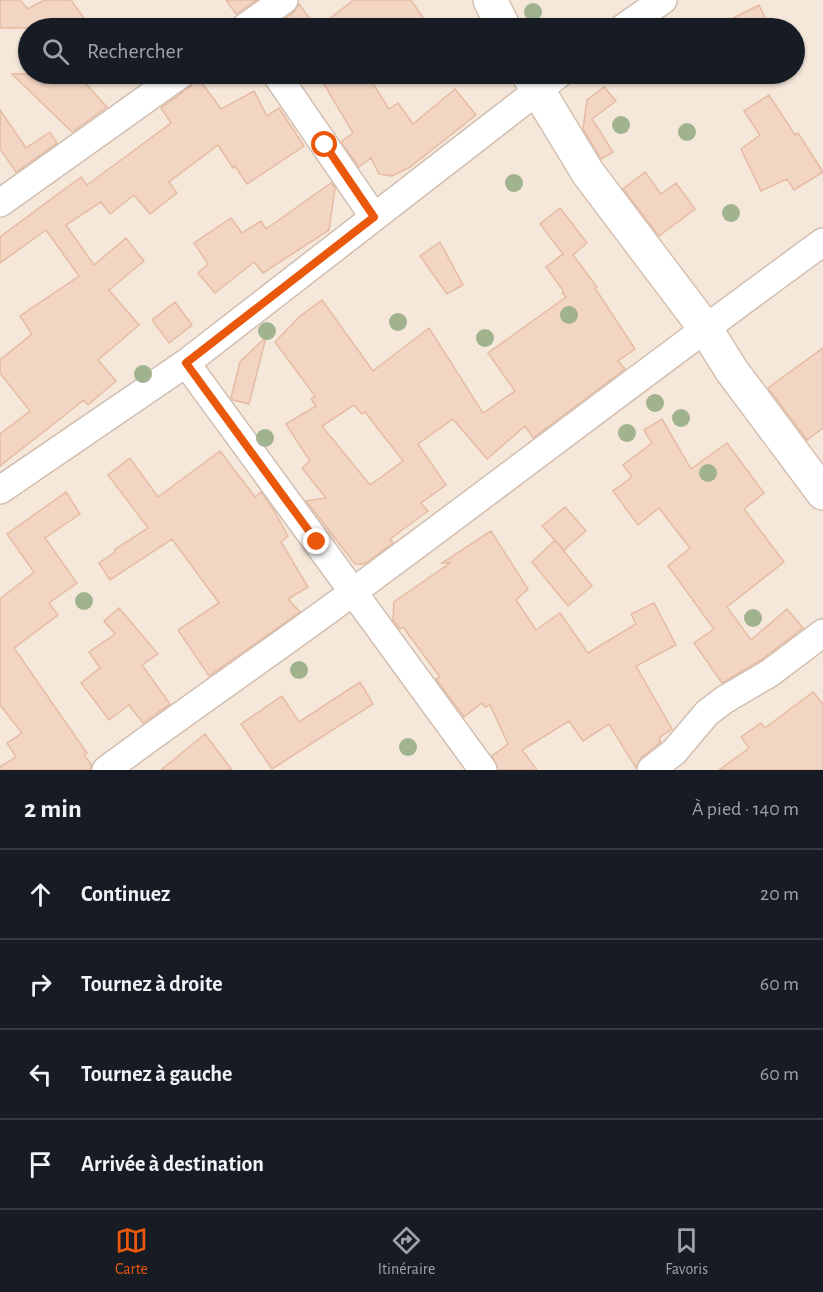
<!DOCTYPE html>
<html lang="fr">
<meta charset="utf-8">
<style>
body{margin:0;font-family:"Alegreya Sans",sans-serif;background:#242831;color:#f1f3f6}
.stop{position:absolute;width:18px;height:18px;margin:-14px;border:4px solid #ea580c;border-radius:50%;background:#fff}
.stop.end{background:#ea580c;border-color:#fff;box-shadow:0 2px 6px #0008}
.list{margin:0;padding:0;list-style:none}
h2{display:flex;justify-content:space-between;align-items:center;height:78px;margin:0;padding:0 24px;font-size:26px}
h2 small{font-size:20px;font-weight:400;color:#9ea1a6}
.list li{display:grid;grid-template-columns:39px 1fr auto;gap:18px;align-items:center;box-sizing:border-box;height:90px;padding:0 24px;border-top:2px solid #363941}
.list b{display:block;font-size:22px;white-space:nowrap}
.list em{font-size:20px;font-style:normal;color:#9ea1a6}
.icon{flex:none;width:33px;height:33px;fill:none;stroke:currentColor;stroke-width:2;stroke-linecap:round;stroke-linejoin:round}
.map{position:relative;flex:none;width:823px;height:770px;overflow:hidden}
.search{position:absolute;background:#171b24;box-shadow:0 2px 4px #0004;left:18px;right:18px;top:18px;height:66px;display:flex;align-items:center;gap:15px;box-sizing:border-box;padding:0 21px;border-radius:33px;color:#9ea1a6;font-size:22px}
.sheet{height:438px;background:#171b24}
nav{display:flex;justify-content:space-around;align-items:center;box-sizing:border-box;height:84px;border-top:2px solid #363941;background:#171b24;font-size:16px;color:#9ea1a6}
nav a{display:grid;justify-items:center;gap:3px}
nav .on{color:#ea580c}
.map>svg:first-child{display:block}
</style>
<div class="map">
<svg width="823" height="770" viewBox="0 0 823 770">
<rect width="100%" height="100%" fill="#fdf6ec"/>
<path fill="#f5e8da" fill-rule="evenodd" d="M0 0H823V770H0ZM28 28H794V74H28Z"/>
<path fill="#f3d5c3" stroke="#e6bba3" stroke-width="1.5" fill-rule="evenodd" d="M0 0H20L28 9 44 0H71L91 28H0Z
M226 0H257L236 14Z
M354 0H411L430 28H271L293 13 299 4 317 28Z
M759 5 770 28H713Z
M12 74H40L49 82 54 76 61 83 71 74H77L107 107 72 132Z
M137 74H155L143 82Z
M318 74H367L389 109 398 103 413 124 455 89 476 115 410 167 392 176 379 174 371 158 359 167 341 142 353 133Z
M196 75 221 109 254 91 267 116 279 108 304 146 247 184 235 166 233 168 218 145 169 182 177 193 150 214 134 195 110 214 101 202 66 225 94 265 126 238 144 261 109 290 139 325 98 360 116 381 88 405 84 400 0 466V434L30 411 0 373V360L32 334 20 316 79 276 46 230 0 263V237L81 177 87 185 171 123 161 108 191 86Z
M604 87 616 101 592 119 613 152 601 159 583 129 587 100Z
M769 95 795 135 798 133 823 172 794 190 787 179 761 191 741 149 760 135 744 111Z
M0 110 26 148 50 132 57 143 16 172 0 149Z
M645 172 661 194 676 183 695 209 659 236 623 189Z
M331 183 335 188 329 230 263 273 254 262 215 293 198 273 208 264 194 243 231 218 242 233 261 221 266 229Z
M560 208 587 243 573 255 597 287 595 288 635 349 618 361 625 369 533 438 525 426 487 459 453 419 418 444 446 485 421 503 428 511 390 539 393 543 364 564H355L306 501 326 498 302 468 310 461 286 424 316 406 311 399 315 396 275 342 300 316 322 300 373 371 429 328 483 413 515 391 488 353 566 297 562 293 564 292 546 267 563 254 540 224ZM354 405 362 414 365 412 403 461 370 485 322 426Z
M440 242 463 285 447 294 420 256Z
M175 302 192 325 169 343 152 320Z
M266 337 249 404 233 400 231 398 240 362Z
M823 348V428L807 440 768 388Z
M662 419 691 469 727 443 764 493 744 509 784 562 727 607 751 640 787 609 803 628 761 660 722 683 694 643 714 629 668 566 690 548 659 508 638 525 613 491 632 477 623 465 652 443 644 430Z
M220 451 255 497 261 492 273 509 288 536 281 542 308 587 288 599 300 612 209 676 178 630 219 603 172 539 110 580 99 563 115 552 114 550 148 528 108 475 130 458 158 497Z
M66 492 80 514 45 538 77 583 49 603 58 615 14 648 87 753 84 755 91 764V770H0V767L16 757 7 743 22 733 0 705V599L34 572 7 534Z
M565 507 586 531 564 550 542 526Z
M491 531 528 589 516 600 536 630 560 613 588 653 636 624 631 614 654 603 676 645 636 666 672 729 659 738 661 742 641 758 636 768 609 724 583 741 569 721 522 750 537 770H498L492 756 508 744 490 705 485 707 482 703 464 717 436 679 440 677 403 627 400 629 393 620 394 602 450 563H442Z
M555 540 592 586 568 606 532 562Z
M119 608 158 654 142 665 170 704 143 723 129 705 109 720 81 683 100 668 89 652 115 634 104 621Z
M360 682 373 704 272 769 241 724 282 696 299 722Z
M813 692 823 704V770H719L749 748 741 737 761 723 765 728Z
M205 734 232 770H161Z"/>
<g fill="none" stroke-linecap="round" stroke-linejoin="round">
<defs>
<path id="street" d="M244 28 284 0
M623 28 663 0
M276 74 374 217
M0 203 181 74
M186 363 483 770
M0 490 186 363 559 74
M106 770C188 709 271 653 353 592 510 476 665 357 823 242
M651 770 674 752 707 713 724 700 770 673 823 633"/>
<path id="secondary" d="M490 0 504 28
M528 74 588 173 705 328 732 371 823 493"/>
</defs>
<use href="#street" stroke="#d1beb0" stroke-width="30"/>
<use href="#secondary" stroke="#d6c0b0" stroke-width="36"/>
<use href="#street" stroke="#fff" stroke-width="27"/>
<use href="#secondary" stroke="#fff" stroke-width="33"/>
</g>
<g fill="#a0b28e">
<circle cx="533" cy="12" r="9"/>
<circle cx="621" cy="125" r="9"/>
<circle cx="687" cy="132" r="9"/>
<circle cx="514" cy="183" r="9"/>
<circle cx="731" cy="213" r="9"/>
<circle cx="569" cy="315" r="9"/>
<circle cx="398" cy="322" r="9"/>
<circle cx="267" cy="331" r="9"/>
<circle cx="485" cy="338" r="9"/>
<circle cx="143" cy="374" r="9"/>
<circle cx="655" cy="403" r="9"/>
<circle cx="681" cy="418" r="9"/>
<circle cx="627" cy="433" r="9"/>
<circle cx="265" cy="438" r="9"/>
<circle cx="708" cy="473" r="9"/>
<circle cx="84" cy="601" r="9"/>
<circle cx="753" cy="618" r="9"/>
<circle cx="299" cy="670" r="9"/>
<circle cx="408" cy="747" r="9"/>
</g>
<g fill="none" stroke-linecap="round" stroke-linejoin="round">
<path stroke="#ea580c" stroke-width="8" d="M317 542 186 363 374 217 325 145"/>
</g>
</svg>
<div class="stop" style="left:325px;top:145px"></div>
<div class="stop end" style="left:317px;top:542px"></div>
<div class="search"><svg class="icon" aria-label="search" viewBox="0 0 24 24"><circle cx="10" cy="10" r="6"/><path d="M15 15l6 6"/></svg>Rechercher</div>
</div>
<section class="sheet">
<h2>2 min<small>À pied · 140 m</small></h2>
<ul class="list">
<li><svg class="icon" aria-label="ahead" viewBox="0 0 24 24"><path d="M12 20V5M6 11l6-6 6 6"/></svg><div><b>Continuez</b></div><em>20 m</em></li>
<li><svg class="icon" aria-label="right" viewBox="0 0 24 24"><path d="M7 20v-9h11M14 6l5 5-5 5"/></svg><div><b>Tournez à droite</b></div><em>60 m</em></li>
<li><svg class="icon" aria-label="left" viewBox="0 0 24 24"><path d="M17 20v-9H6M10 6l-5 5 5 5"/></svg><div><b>Tournez à gauche</b></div><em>60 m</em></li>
<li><svg class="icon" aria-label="arrive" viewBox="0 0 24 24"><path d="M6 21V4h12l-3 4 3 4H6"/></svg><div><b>Arrivée à destination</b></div></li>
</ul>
</section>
<nav>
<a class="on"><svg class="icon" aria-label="map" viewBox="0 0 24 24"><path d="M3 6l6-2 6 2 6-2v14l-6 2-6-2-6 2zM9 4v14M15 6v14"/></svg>Carte</a>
<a><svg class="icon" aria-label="directions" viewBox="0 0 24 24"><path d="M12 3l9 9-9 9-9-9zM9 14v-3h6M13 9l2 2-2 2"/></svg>Itinéraire</a>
<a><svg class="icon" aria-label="saved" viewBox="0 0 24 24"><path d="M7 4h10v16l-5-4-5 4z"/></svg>Favoris</a>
</nav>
